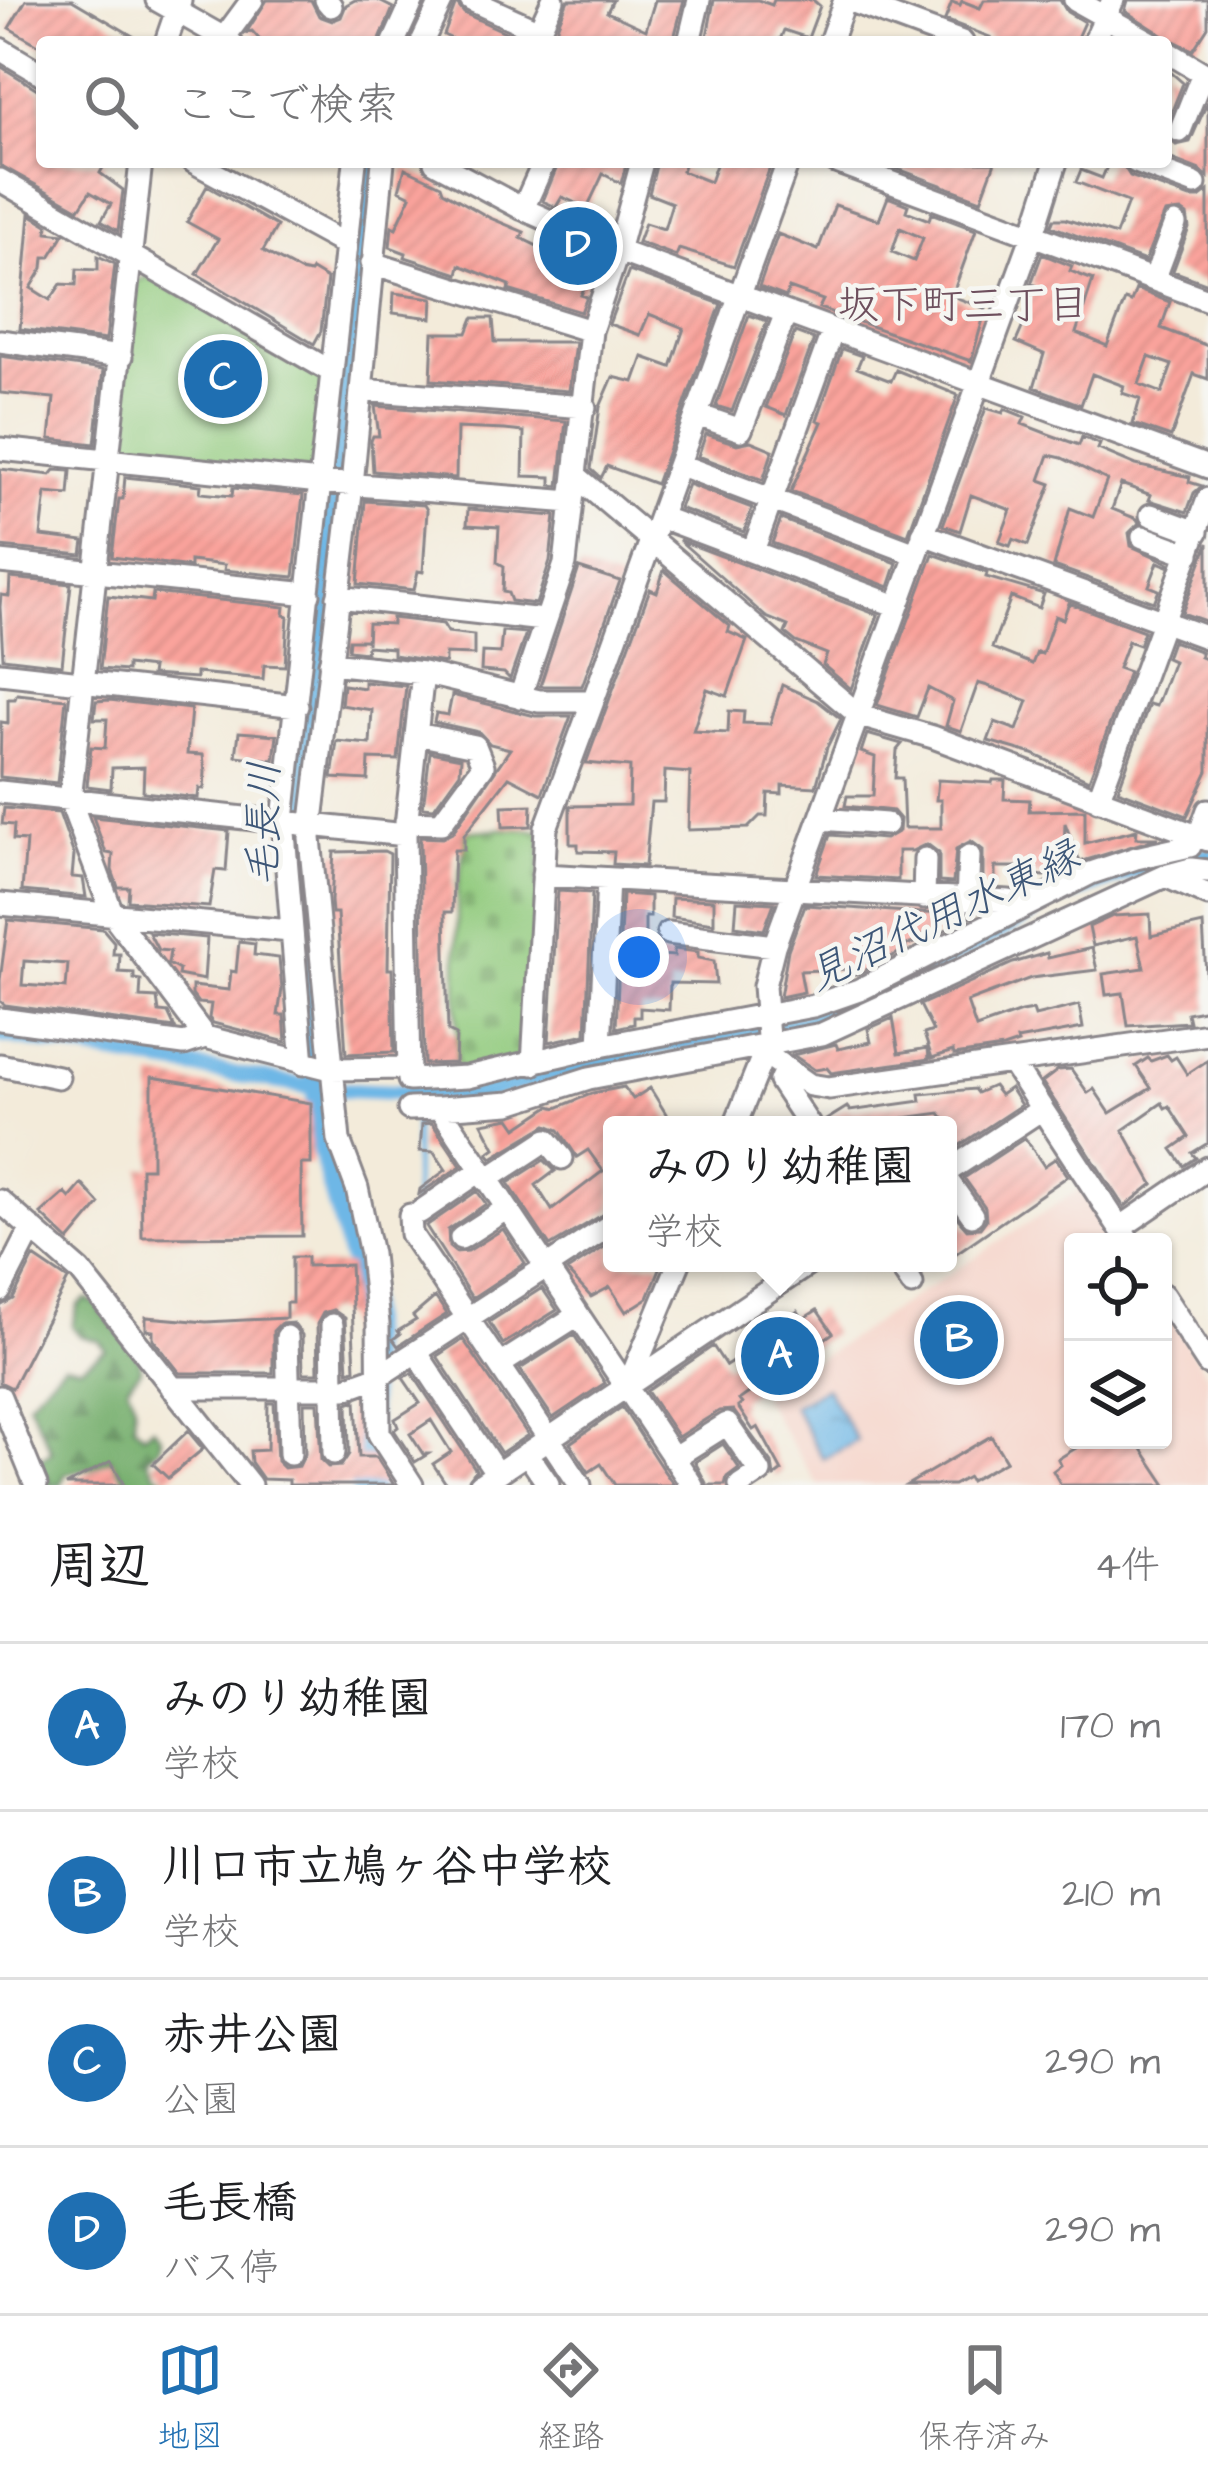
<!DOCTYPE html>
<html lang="ja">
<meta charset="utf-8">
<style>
body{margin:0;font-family:"Architects Daughter","Klee One",sans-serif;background:#f2f2f2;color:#202124}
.controls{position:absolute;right:36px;bottom:36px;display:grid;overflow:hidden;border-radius:12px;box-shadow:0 3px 9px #0004}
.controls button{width:108px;height:108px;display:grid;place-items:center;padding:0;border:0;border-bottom:3px solid #e0e0e0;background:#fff;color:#202124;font:60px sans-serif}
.you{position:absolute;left:639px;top:957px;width:42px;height:42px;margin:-30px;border:9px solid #fff;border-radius:50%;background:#1a73e8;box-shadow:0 0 0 18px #1a73e833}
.badge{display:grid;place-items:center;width:78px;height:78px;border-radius:50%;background:#1f6fb2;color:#fff;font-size:39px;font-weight:700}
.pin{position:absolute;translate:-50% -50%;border:6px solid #fff;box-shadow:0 3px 12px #0006}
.popup{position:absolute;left:603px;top:1116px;width:354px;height:156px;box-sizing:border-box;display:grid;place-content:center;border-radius:12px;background:#fff;filter:drop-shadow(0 3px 9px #0005);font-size:39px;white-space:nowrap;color:#757577}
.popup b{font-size:45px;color:#202124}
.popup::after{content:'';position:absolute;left:50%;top:100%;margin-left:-24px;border:24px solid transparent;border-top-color:#fff}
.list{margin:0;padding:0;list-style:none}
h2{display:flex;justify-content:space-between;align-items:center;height:156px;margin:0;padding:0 48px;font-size:51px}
h2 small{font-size:39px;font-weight:400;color:#757577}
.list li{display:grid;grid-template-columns:78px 1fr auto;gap:36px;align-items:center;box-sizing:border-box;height:168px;padding:0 48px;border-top:3px solid #e0e0e0}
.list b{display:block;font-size:45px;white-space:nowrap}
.list p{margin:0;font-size:39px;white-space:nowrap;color:#757577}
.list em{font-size:39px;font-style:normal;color:#757577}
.icon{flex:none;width:66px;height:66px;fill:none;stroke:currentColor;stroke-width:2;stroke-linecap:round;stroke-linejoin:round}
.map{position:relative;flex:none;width:1208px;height:1485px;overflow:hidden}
.search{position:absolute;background:#fff;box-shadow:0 3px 9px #0004;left:36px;right:36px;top:36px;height:132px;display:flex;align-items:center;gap:30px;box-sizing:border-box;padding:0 42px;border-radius:12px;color:#757577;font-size:45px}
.sheet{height:828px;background:#fff}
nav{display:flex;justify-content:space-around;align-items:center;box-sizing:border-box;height:168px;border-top:3px solid #e0e0e0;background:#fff;font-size:33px;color:#757577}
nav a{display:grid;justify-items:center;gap:6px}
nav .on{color:#1f6fb2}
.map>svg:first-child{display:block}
</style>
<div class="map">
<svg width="1208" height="1485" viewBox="0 0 1208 1485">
<defs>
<pattern id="forest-firs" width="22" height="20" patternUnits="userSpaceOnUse" patternTransform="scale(3)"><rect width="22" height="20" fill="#74ae6c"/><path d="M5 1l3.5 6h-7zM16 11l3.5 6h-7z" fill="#5f8d5a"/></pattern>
<pattern id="cemetery-stones" width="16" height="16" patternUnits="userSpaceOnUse" patternTransform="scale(3)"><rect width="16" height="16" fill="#91ca7d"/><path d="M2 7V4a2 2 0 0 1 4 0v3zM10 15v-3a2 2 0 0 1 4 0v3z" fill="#7dad6d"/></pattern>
<pattern id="water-ripples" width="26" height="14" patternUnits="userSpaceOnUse" patternTransform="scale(3)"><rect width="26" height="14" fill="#6eb7e6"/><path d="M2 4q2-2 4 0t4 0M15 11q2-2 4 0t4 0" fill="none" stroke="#5a94bc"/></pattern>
<pattern id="building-hatch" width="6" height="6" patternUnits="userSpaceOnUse" patternTransform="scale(3)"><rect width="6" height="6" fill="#faa39b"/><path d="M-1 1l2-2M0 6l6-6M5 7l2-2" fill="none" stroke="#d68c86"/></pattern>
</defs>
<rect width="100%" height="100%" fill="#f6f6f2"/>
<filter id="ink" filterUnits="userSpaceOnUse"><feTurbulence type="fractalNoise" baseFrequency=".00833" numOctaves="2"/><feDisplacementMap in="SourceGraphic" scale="24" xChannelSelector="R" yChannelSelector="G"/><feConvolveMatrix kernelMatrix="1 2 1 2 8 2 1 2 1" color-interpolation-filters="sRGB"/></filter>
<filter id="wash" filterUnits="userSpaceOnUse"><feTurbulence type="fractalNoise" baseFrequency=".004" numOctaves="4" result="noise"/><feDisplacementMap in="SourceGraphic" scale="48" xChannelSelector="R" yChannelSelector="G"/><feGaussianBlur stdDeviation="2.7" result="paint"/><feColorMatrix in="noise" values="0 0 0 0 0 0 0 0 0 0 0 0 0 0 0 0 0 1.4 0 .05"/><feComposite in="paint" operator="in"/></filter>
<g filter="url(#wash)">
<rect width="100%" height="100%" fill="#f3ebda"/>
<path fill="#f6d1c6" d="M1085 1186 1121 1242H1073V1440H1163V1308L1208 1377V1485H818L761 1396Z"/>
<path fill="url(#forest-firs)" stroke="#4b6854" stroke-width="3" d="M86 1299 96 1304 140 1360V1370L127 1386 135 1404 134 1425 143 1434 153 1427 161 1436 160 1446 147 1459 156 1474 174 1485H129L111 1458 92 1468 65 1474 61 1485H46L36 1463 52 1452 28 1402 64 1364 80 1367 106 1350 99 1341 80 1336 72 1326 78 1305Z"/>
<path fill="url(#cemetery-stones)" stroke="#5a765c" stroke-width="3" d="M499 829 542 830 527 1057 457 1071V890L467 832Z"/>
<path fill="#91ca7d" stroke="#5a765c" stroke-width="3" d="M149 276 319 373 324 385 315 466 306 473 124 453 118 446 136 281Z"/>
<path fill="url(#water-ripples)" stroke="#486c90" stroke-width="3" d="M826 1387 857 1441 823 1459 793 1406Z"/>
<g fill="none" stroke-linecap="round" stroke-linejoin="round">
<path stroke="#6eb7e6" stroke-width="4.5" d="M414 1206 415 1116"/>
<path stroke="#6eb7e6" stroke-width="16" d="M1066 896 1147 865 1208 855
M0 1035 322 1089 475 1095 660 1046 805 1021 908 980 1032 914"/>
<path stroke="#6eb7e6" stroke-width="30" d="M407 42 425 0
M366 1485 359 1265 327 1151 299 886 303 751 371 162"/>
</g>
<g id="blocks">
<path fill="url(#building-hatch)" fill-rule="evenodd" d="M26 0H72L143 42H42V47L9 28Z
M267 0H311L319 16 332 21 341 17 346 5 355 0H377L393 8 379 42H270L260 40 252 31 246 33Z
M568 0H613L607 12 646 30 655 0H684L673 42 651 37 649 42H558L557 27Z
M714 0H758L772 5 774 0H813L820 6 808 38 784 30 779 42H740L729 38 727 42H706Z
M984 0H1060L1067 12 1084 22 1075 42H988L990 37 945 20 952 2 960 5 962 1 980 8Z
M1128 0H1208V27L1193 50 1164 36 1125 11Z
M456 3 464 13 520 39 519 42H458L444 35Z
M0 66 42 92V162H106L100 173 123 190 118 231 101 221 111 204 90 192 79 209 0 165Z
M1166 68 1183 83 1166 126Z
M1208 101V177L1200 170 1166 157V136L1176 145 1190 142Z
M559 162H620L626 165 621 183 603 174 587 208 562 197 556 207 543 201Z
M657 162H685L682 171 710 182 717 162H772L734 266 679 249 676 256 638 242 645 223 664 229 672 203 649 194Z
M879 162H995L981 200Z
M1109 162H1121L1130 176 1190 198H1199L1208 191V284L1173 271 1189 228 1187 215 1181 211 1165 213 1145 261 1051 226 1054 219H1065L1116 235 1128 202 1076 182 1081 170 1102 178Z
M405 168 441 185 443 191 490 218 524 232 521 238 568 261 573 249 597 260 581 295 587 297 581 312 508 290 510 285 460 265 458 274 405 257 406 253 390 247 392 226 396 228 411 196 399 190Z
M207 186 277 226 263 251 300 271 310 273 312 270 327 279 321 331 314 344 197 274 218 239 187 222Z
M888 197 908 205 906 211 929 220 931 213 976 230 952 296 986 309 971 361 819 308 823 300 789 288 786 297 759 287 778 234 818 250 835 205 879 220ZM900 228 923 238 914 261 892 252Z
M30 214 48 225 47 232 64 234 50 257H44L43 268 31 288 50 300 61 284 76 285 77 269 98 270V256L115 264 106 340 20 329Z
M1042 254 1072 266 1070 271 1093 280 1076 333 1107 346 1125 300 1131 302 1136 289 1170 302 1161 328 1208 346V379L1194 374 1171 437 1133 424 1140 399 1122 393 1124 386 1092 374 1081 405 1034 387 1044 354 1016 342 1029 312 1025 311 1035 285 1031 284ZM1149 357 1172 365 1162 393 1139 384Z
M629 271 721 304 656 484 607 466 601 478 591 469 600 407 613 377 634 382 643 357 671 367 684 328 649 314 640 335 609 324Z
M394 293 433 298 432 318 393 313Z
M749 315 767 321 732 411 716 406Z
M473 318H493L495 342H575L569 391 431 380 433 333H467Z
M795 332 814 339 786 415 766 407Z
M842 349 862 356 857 368 891 381 896 370 958 395 908 535 791 491 822 422 817 420Z
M0 356 103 370 95 444 50 439 54 398 0 393Z
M375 406 566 421 559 486 551 485V477L523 476 524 432 505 430 457 428 456 478 373 471 371 441 373 436H379Z
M986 408 1003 413 1005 409 1025 417 1022 424 1048 434 1079 445 1082 437 1100 444 1098 449 1136 465 1190 477 1189 482 1202 486 1194 493 1187 512 1149 500 1151 495 1121 484 1112 509 1137 519 1139 523 1129 533 1131 546 1169 563 1168 566 1158 562 1149 586 1159 590 1154 602 1054 566 1070 508 1093 517 1107 480 1062 458 1049 455 1040 480 1051 484 1028 545 1013 539 1010 546 999 542 1011 510 971 495 960 531 943 525Z
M706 434 737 444 751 441 773 450 763 480 698 456Z
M0 469 51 475 55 470 71 471 69 495 46 493 41 536 84 541 82 555 0 547Z
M125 477 201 485 200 493 232 496 233 488 303 495 294 577 224 570 225 565 190 561V567L112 557 119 499H123Z
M688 484 752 508 744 532 679 508Z
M365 501 424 505 427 510 423 572 418 571 414 590 358 584Z
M468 509 555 516 550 561 536 604 511 601 508 593 503 592 504 566 497 562 499 527 467 525Z
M781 519 897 563 889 587 772 543Z
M679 540 878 615 851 689 823 665 827 654 796 642 785 633 788 626 766 617Z
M1208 543V622L1182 613Z
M933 554 987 573 986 577 1044 594 1039 608 1011 597 992 648 1032 664 1037 652 1042 654 1055 616 1063 619 1069 603 1144 631 1139 645 1128 641 1118 668 1129 672 1089 780 1033 754 988 741 995 722 1017 730 1028 701 988 686 978 683 961 731 946 726 953 701 928 688 917 717 877 705Z
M579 568 620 581 582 686H540Z
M664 570 730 626 728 632 747 640 727 696 707 689 693 731 728 733 729 711 744 712 743 723 770 724 782 685 818 701 841 719 827 747 816 787 782 785V794L768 793 767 816H760L748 828 688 830 690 773 665 771 664 802H651L645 866 613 864 614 852 578 851V844H570V806L629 805 630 767 586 763 650 589 657 592Z
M10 578 71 584 62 665 3 658 0 607 1 595 9 596Z
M153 593 285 607 284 615 288 616 285 666 264 665 263 679 196 673V678L151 675 152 668 127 665V671L100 669 108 596 152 601Z
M392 618 443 624 448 632 474 635V655L445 654V663L393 655V648L367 646 366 652 348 650 349 640H367V644L368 623 392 624Z
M502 631 526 633 510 679 504 673 481 671 482 652 500 653Z
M1172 641 1202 652 1200 657 1208 660V771L1187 816 1118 790 1149 704 1156 706 1173 661 1166 658Z
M364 682 406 686 398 760 369 759 368 780 332 778 337 741 370 744 372 710 341 705 343 685 364 688Z
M17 694 66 699 57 783 0 777 1 722 8 723V699H15Z
M452 695 535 716H571L542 794 509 777 464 835V850H454L452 912H445L448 1031 456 1035 455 1063 424 1064 420 837 442 838 452 833 510 749 490 744 479 732 434 722 436 713 448 715Z
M109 700 191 709 187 754 203 755 205 772 204 789 199 788 198 798 143 792 144 767 112 768 111 789 87 786 91 747 105 748 107 719H94L96 701Z
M239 732 277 735 274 760 236 756Z
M867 734 902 744 897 750 895 778H902L904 828H941V800H936L938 780 992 783 993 780H1005L1004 799 1030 800 1029 811 1085 810V843L1137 830 1136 838H1159L1080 862 1065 823 1063 870 1044 876 1029 874 1028 867H995V885H983V850L971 841 956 849 953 883 939 882V853L927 844 912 851H898V880L816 875 830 835 885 839 899 831 900 819 893 811 845 806 847 796H873L875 757 861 752Z
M430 752 461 758 460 772 434 808 423 807Z
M532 805 531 826 503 827 502 806Z
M4 808 59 813 74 855 72 877 83 878 86 897 22 891 26 841 13 840 14 825 2 824Z
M93 817 229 831 226 871 215 870 209 907 128 901 129 887H118L112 870 113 854 106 853Z
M384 851 390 854 388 969H392L394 1052 346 1054 337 913H332L331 901 334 852Z
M558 891 592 893 586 1034 549 1042Z
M622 894 650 896V917H645V954L674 956V949L698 952V958L714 961 716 984 670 983 669 1010 640 1008V1017H634V1024L616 1028Z
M672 898 714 900V923L671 917Z
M737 901 774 903 764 930 735 926Z
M805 905 922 913 976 914 935 935H923V941L906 945V949L858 974H849L845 969 800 971 804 992 780 997 788 950Z
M1150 914 1151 936 1203 924 1208 1009 1187 1013 1189 1022 1128 1026 1123 993 1106 995 1103 974 1144 968 1137 936 1093 946 1089 927 1113 916Z
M8 920 103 929 114 942 113 954H120L119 972 134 973V979L141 980 140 997 157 998 159 1012 168 1013 175 1028 5 1005 0 1001V980ZM24 961 68 964 66 988 22 985Z
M149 933 207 938 204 980 178 975 179 970 168 964 170 951 158 950Z
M239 942 255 944 254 955 279 958 282 989 278 1015H284L286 1042 213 1023 209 1018 211 1004 198 1003 192 995V986L229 990 231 971 236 972Z
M1092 948 1097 970 1031 978 967 1002 976 1028 1021 1012 1033 1010 1035 1016 1079 1005 1083 1028 1017 1040 1018 1043 1003 1048 954 1055 953 1051 932 1058 924 1034 933 1031 920 1005 1013 963 1047 953 1048 958Z
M893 1018 899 1053 928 1048 929 1059 831 1073 827 1068 815 1070 793 1055 836 1044 838 1049 871 1042 868 1029Z
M1167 1055 1171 1060 1176 1057 1187 1074 1208 1060V1143L1192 1153 1196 1158 1184 1166 1172 1149 1189 1137 1169 1106 1165 1108 1162 1103 1123 1130 1153 1184 1124 1207 1042 1082 1058 1070 1071 1069 1088 1093 1094 1089 1110 1113 1151 1088 1136 1066 1148 1058 1151 1061Z
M152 1077 311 1103V1164H301L302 1236 142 1237 141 1168H152Z
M993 1086 1000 1095 1010 1088 1021 1105 948 1153V1124L940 1113 904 1118 884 1122 885 1125H824L823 1122 847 1107 850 1111 921 1101 920 1094 974 1089 977 1093Z
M624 1087 633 1099 650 1088 673 1125H612V1209L550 1246 508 1183 544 1160 555 1171 536 1185 552 1210 603 1171 588 1150 577 1157 559 1130 547 1125 492 1158 488 1153 495 1148 482 1123 510 1118 517 1128 550 1106 557 1108 593 1093Z
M432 1123 461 1166 419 1194 420 1189 446 1170 434 1152 420 1151 422 1124Z
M1025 1138 1044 1166 1056 1158 1068 1176 948 1259V1207L967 1229 980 1228 986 1220 985 1207 964 1178Z
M82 1184 100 1204 69 1241 41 1214 65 1193 70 1198Z
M477 1191 486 1204 448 1230 449 1247 455 1252 468 1251 503 1229 525 1263 472 1298 426 1226Z
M612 1242V1263H659L661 1266 648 1298 626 1312 610 1287 591 1297 567 1271Z
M34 1257 68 1280 12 1388 0 1382V1306L13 1299Z
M292 1257H307V1266L350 1265 355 1369 348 1371 345 1318 333 1310 323 1313 317 1324 318 1373H303L302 1335 293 1323 280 1324 273 1331V1373H180L153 1339V1331L146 1330V1317L206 1322 286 1318V1303H292Z
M542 1288 557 1310 503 1344 489 1322Z
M435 1297 447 1314 398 1346 393 1339 400 1334 398 1331 416 1320 413 1316Z
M817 1310 833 1333 739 1400 742 1404 738 1407 753 1430 758 1427 782 1471 774 1477 772 1463 733 1410 719 1411 678 1437 647 1391 713 1346 726 1366 781 1330 777 1324 798 1311 803 1319Z
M574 1335 605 1383 553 1418 520 1369Z
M463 1339 528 1435 501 1453 437 1356Z
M412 1373 476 1470 465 1485H447L433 1464 451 1452 431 1420 410 1434 423 1454H428L415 1462 394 1430 398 1427 395 1419 420 1403 403 1378Z
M356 1400 359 1457H376L394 1485H289V1480L263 1479 251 1462 250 1451 267 1450 268 1403H274L277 1461 284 1468 299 1466 305 1454 304 1403H318L321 1460 328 1467 341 1466 349 1454 348 1403Z
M622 1407 661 1467 674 1485H615L601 1464 589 1472 570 1443Z
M188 1431 203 1449 168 1478 153 1464Z
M991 1436 1006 1461 970 1481 968 1477 953 1485H907Z
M1089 1440H1136L1166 1485H1061L1053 1471 1061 1465 1058 1459Z
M723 1444 739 1468 727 1477 725 1485H707L695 1462Z
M111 1461 124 1485H66Z"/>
</g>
</g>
<g filter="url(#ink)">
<use href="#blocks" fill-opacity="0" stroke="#8a868a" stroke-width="3"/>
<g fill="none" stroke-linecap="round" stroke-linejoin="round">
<defs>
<path id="minor" d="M157 0 231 42
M326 0 331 6
M471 0 539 31 543 42
M848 0 962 42
M1075 0 1150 42
M224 38 252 0
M534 41 553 0
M166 42 180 1
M394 42 413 0
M422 42 442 0
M689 42 699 0
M830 42 845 0
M1094 42 1113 0
M0 49 42 74
M1166 51 1208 76
M1180 131 1203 73
M141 162 70 800 113 915 205 1037 331 1069 406 1068
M194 162 346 245
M383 162 352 485 310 838 339 1140 357 1188 371 1254 378 1324 379 1434 412 1485
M435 162 523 209 618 251 1208 467
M836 162 1208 300
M1056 162 1033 234 774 946 764 986 768 1037 764 1053 810 1085 829 1088 1208 1034
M1136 162 1195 184
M0 180 332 372
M523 209 544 162
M372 263 591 331
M1154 280 1175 224
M0 341 121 357
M361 390 585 407
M697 415 741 430 786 313
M0 449 320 482 572 502
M680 465 916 554
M576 476 860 716 933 737 1208 840
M1151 515 1197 532
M660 517 897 606
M923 534 1208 638
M1143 537 1189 554
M753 551 833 330
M0 562 309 594
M338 597 543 620
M330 663 423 673 539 701H593L788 162
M0 673 297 706
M423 673 405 835 409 1080 467 1077 600 1046 813 1006 859 990 1091 873 1136 858 1190 846
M520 697 565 564 591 331 618 251 642 162
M0 792 405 835
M1098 800 1208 499
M821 819 886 824
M406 822 441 823 483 766 475 746 417 734
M1199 835 1208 810
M543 875 1009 901 1023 906
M1165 876 1208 895
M924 898 925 859
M967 900 969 856
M0 904 290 931
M668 933 774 946
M0 1019 184 1044 205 1037
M600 1046 608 879
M1012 1063 1129 1242
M303 1064 283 820 355 162
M533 1064 546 828 593 701
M0 1065 58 1077
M785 1070 780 1081 809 1125
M409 1109 440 1108
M735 1125 764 1053
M948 1171 1042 1109
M486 1180 547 1140 562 1158
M948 1181 972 1215
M0 1201 80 1271 250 1485
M420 1212 480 1171
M410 1215 411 1234 580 1485
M1120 1228 1208 1168
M461 1238 506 1209
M898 1263 912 1284
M0 1291 32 1228
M1163 1295 1208 1364
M332 1325 334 1453
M287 1337 290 1454
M416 1352 497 1474
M507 1360 578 1315
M172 1388H346L379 1376 612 1224
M627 1388 679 1263
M0 1397 36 1485
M527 1453 548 1484
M673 1458 727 1424 760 1472 740 1485
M480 1485 810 1263
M692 1485 440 1108 510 1103 589 1078 822 1034 1165 876 1191 869 1208 871"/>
</defs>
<use href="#minor" stroke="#8a868a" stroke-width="27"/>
<use href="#minor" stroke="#fff" stroke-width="21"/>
</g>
</g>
<g text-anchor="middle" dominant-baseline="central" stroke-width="9" stroke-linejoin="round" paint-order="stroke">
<g font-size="42" fill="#6e4f5d" stroke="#f6f6f2">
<text x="963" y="306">坂下町三丁目</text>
</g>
<g font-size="42" font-style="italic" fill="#3d5677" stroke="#f6f6f2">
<text transform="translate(265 824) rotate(-89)">毛長川</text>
<text transform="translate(944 917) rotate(-25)">見沼代用水東縁</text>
</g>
</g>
</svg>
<div class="controls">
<button><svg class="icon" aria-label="locate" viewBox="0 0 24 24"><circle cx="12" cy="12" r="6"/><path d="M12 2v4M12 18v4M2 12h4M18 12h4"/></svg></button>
<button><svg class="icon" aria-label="layers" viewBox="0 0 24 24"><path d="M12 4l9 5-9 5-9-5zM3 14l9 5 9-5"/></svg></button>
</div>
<div class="you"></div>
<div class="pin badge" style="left:780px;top:1356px">A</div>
<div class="popup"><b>みのり幼稚園</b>学校</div>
<div class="pin badge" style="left:959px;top:1340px">B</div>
<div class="pin badge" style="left:223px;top:379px">C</div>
<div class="pin badge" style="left:578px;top:246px">D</div>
<div class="search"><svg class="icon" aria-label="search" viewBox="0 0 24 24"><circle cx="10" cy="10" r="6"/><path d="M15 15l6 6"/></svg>ここで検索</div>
</div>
<section class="sheet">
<h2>周辺<small>4件</small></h2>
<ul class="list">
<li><span class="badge">A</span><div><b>みのり幼稚園</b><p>学校</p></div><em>170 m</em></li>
<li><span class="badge">B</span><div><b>川口市立鳩ヶ谷中学校</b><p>学校</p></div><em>210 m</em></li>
<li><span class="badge">C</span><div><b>赤井公園</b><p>公園</p></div><em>290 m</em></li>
<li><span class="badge">D</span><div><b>毛長橋</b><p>バス停</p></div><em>290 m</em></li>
</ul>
</section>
<nav>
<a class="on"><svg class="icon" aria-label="map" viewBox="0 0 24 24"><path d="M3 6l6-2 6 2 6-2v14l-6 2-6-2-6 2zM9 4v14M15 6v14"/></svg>地図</a>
<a><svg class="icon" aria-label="directions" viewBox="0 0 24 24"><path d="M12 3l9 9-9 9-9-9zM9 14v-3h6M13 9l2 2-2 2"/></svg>経路</a>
<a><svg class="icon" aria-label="saved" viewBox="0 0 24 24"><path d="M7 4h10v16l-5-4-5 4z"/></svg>保存済み</a>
</nav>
